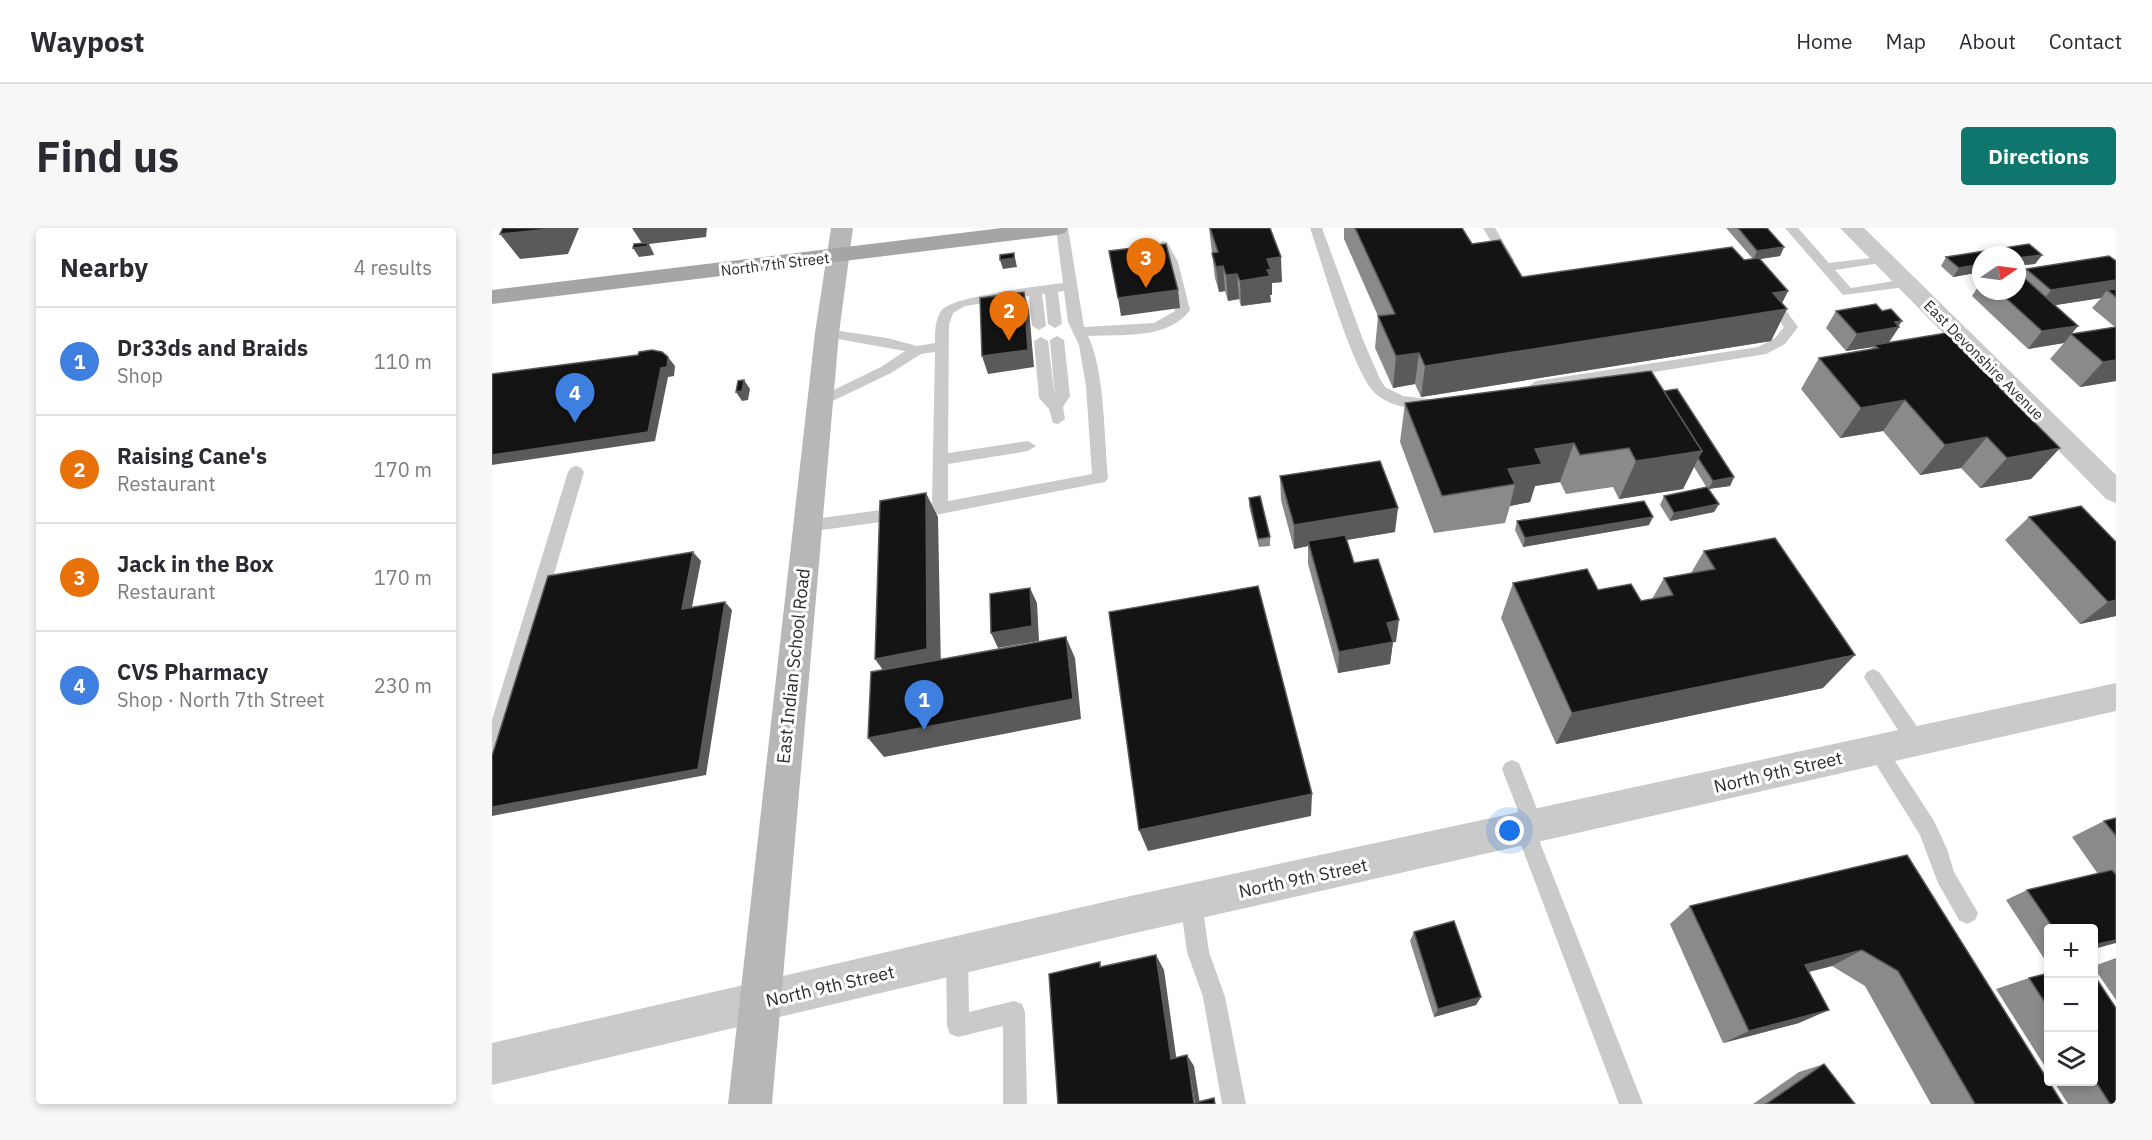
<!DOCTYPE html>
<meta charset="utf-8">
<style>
body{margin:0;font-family:"IBM Plex Sans",sans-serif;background:#f7f7f7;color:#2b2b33}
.controls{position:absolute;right:18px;bottom:18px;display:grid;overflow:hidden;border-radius:6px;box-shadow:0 3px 9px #0003}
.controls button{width:54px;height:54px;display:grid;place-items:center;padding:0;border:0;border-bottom:2px solid #e1e1e2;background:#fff;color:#2b2b33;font:30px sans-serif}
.compass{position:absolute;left:1480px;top:18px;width:54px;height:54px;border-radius:50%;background:#fff;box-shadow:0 3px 9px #0003;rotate:77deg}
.you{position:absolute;left:1018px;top:603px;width:21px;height:21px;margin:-15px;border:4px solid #fff;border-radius:50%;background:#1a73e8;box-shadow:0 0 0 9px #1a73e833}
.badge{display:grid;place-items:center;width:39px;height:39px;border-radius:50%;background:#0f766e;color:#fff;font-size:20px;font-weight:700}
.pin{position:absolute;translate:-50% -50px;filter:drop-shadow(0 2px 3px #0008)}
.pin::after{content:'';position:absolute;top:32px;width:21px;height:18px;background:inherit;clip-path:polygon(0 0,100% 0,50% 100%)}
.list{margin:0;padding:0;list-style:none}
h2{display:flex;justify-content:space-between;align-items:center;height:78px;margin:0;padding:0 24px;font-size:26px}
h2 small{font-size:20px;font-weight:400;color:#7c7c81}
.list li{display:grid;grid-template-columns:39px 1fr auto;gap:18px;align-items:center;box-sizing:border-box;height:108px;padding:0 24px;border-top:2px solid #e1e1e2}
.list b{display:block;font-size:22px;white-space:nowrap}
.list p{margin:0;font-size:20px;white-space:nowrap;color:#7c7c81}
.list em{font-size:20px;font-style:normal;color:#7c7c81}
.icon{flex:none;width:33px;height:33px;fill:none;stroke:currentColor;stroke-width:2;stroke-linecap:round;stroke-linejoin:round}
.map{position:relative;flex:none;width:1624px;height:876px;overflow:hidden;border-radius:6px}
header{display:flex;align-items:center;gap:36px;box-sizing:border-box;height:84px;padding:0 30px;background:#fff;border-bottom:2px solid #e1e1e2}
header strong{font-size:28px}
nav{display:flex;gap:33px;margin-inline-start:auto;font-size:21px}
.intro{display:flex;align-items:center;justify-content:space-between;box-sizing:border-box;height:144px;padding:0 36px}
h1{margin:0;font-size:42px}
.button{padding:15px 27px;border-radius:6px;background:#0f766e;color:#fff;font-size:21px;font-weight:700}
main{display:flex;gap:36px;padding:0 36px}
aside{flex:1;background:#fff;border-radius:6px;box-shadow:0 3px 9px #0003}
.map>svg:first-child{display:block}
</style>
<header>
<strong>Waypost</strong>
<nav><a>Home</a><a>Map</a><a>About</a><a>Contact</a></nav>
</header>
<div class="intro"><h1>Find us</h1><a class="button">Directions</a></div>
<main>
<aside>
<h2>Nearby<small>4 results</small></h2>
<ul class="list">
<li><span class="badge" style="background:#3f7fe0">1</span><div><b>Dr33ds and Braids</b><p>Shop</p></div><em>110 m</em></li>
<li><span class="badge" style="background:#e8710a">2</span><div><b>Raising Cane's</b><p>Restaurant</p></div><em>170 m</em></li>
<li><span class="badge" style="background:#e8710a">3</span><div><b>Jack in the Box</b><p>Restaurant</p></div><em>170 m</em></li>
<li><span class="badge" style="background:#3f7fe0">4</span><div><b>CVS Pharmacy</b><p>Shop · North 7th Street</p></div><em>230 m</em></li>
</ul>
</aside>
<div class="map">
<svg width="1624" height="876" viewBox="0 0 1624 876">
<rect width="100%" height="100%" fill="#fff"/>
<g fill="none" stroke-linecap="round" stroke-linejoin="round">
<path fill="#cacaca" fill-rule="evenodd" d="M564 0H576L592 99 662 95 683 83 674 34 665 17 671 13 675 14 686 34 698 82C676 112 629 106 596 108 613 143 612 210 616 250L613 254 448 286 315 304 309 302 307 298 309 294 315 292 440 275 443 124 429 126 399 145 328 179 323 177 321 174 323 171 389 139 413 123 335 109 328 105 330 102 335 101 395 110 425 118 443 115C443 104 443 92 449 83 458 68 550 58 571 55ZM572 63 576 94 587 117 594 158 600 246 456 273V236L536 223 544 218 536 213 456 225 457 97 461 85 473 78 537 68 540 98 547 102 554 98 550 66H553L556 96 563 100 570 96 566 64Z
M818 0H830L871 112 888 151 893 159 911 168 945 172 947 175 945 178C926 184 899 179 884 166 861 146 830 34 818 0Z
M991 0H1003L1022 32 1020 35H1012Z
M1293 0H1306L1337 35 1395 28 1397 31 1395 34 1343 42 1359 60 1414 51 1420 55 1414 59 1351 67Z
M1278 66 1283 67 1306 99 1293 116 1274 126 1044 163 1037 158 1044 153 1266 119 1283 110 1292 99 1271 70Z
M565 108 572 112 578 168 571 179 573 191 566 196 561 195 557 181 547 170 542 113 549 109 556 113 563 170 558 112Z
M84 238 89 240 92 244 10 523 7 529 0 532V492L76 244 79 240Z
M1381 441 1387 444 1431 507 1433 513 1431 519 1424 521 1417 519 1375 454 1372 449 1375 444Z
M1385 513 1392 516 1442 593 1455 621 1462 644 1486 685 1483 692 1475 696 1467 692 1446 655 1428 607 1375 522 1378 516Z
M1020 532 1027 535 1052 599 1049 606 1045 607 1151 876H1127L1023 601 1026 594 1030 593 1010 541 1013 535Z
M699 664 706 667 710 674 717 724 733 769 754 876H730L711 769 695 724 688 674 692 667Z
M465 717 473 720 476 728 477 784 522 773 530 776 533 784 535 876H511V798L466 809 458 806 455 798 454 728 457 720Z"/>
<path fill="#cacaca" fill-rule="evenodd" d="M1348 0H1372L1624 247V275L1614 271Z
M1624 455V483L634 707 0 857V815L634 669Z"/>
<path fill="#b7b7b7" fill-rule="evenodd" d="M339 0H361L347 105 280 876H236L323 105Z"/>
<path fill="#a5a5a5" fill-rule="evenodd" d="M510 0H576L573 5 565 7 0 76V62Z"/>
</g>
<path fill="#8a8a8a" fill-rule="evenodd" d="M717 0H778L790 54 780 55V67H778L779 74 749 78 747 71 736 73 733 63 727 64 723 50Z
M852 0H970L980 16 1030 49 1261 31 1234 0H1275L1292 19 1288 28 1268 31 1296 63 1290 75 1279 113 929 169 923 156 901 160 883 120 886 88 852 11Z
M1537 16 1550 27 1543 36 1525 38V27H1489V44L1461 49 1449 38 1454 29Z
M1624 33V153L1588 159 1558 131 1572 115 1536 121 1480 68 1489 54V63H1525L1530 47 1534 41ZM1609 70 1600 80 1623 99 1579 106 1586 98 1563 77Z
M1344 83 1407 98V99L1397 114 1493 145 1511 156 1508 160 1568 220 1539 251 1488 260 1469 240 1428 247 1391 203 1348 210 1309 161 1327 130 1379 121 1381 119 1354 123 1334 100Z
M1172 163 1242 249 1238 258 1216 261 1227 276 1222 284 1178 293 1168 277 1172 268 1215 260 1202 239 1191 261 1127 271 1121 259 1074 266 1068 254 1043 258 1038 274 1018 278 1013 295 942 305 908 214 913 175Z
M788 248 903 304 855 312 862 335 904 414H901L898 436 846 445 816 336V318L802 321 789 272Z
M757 270 778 309V318L767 319 757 278Z
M1537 289 1624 314V388L1588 396 1513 312Z
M1025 293 1157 297 1031 319 1023 302Z
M1212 323 1331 460 1064 516 1009 390 1021 355 1106 362 1149 373 1160 371 1172 350 1199 345Z
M1624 590V715L1602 700H1557V731L1553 732 1514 672 1535 662 1606 646 1580 609 1612 593Z
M1415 627 1571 876H1439L1373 758 1340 738 1316 744 1307 795 1231 815 1178 696 1198 678Z
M922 704 989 769 984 777 942 789 918 713Z
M1624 730V772L1602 740V738Z
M1557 745V845L1504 761 1537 750Z
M1602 747 1624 876H1576L1562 854H1602Z
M1332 836 1363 876H1261L1307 844Z"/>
<path fill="#5a5a5a" d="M58 0H87L76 26 28 31 8 6Z
M140 0H215L214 9 157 16 161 24 162 27 147 29 141 20 151 17Z
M1292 19 1288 28 1261 32 1265 23Z
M522 25 525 39 511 41 508 32Z
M1550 27 1543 36 1525 38V30Z
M789 29 790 54 780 55V67H778L779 74 749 78 748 53 775 31Z
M1489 36V44L1461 49 1467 40Z
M731 38 733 63 727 64 724 39Z
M745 46 747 71 736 73 734 47Z
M1624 52V67L1615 62 1609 70 1545 80 1559 62Z
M686 62 688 80 629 88 626 70Z
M1296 63 1286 83 1295 81 1279 113 929 169 933 138 1281 65Z
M532 64 537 82 542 139 496 146 490 128Z
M1410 93 1406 99H1407L1396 116 1382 117 1381 119 1354 123 1365 106 1403 94Z
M1586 98 1572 115 1536 121 1550 103Z
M927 125 923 156 901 160 904 128Z
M176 129 183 138 182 148 176 149 163 213 0 237V227L169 140Z
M1624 132V153L1588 159 1611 134Z
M252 152 258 161 256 172 250 173 244 164Z
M1413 172 1391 203 1348 210 1369 180Z
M1495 209 1469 240 1428 247 1453 217Z
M1082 215 1068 254 1043 258 1038 274 1018 278 1023 256 1016 241 1043 221Z
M1568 220 1539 251 1488 260 1515 230Z
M1210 223 1191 261 1127 271 1144 233Z
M1242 249 1238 258 1216 261 1221 253Z
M434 265 446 289 449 443 398 452 383 431Z
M1227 276 1222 284 1178 293 1182 285Z
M906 280 903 304 817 318 816 313V318L802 321V297Z
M1161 289 1157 297 1031 319 1033 310Z
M201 324 209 333 198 389 190 381Z
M538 360 545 375 547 413 506 420 499 405Z
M1624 372V388L1588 396 1616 374Z
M233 374 240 382 214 547 0 588V579Z
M907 392 904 414H901L898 436 846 445 847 424 895 395Z
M574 409 583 430 589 491 392 529 376 510Z
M1363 427 1331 460 1064 516 1080 485Z
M820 566 819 588 656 623 647 602Z
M1624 712V715L1602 721V717Z
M1370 722 1340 738 1285 752 1313 737Z
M664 727 672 742 686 842 679 831Z
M989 769 984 777 942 789 946 781Z
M1337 782 1307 795 1231 815 1257 803Z
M695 827 702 838 708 876H703Z"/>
<path fill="#141414" stroke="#5a5a5a" stroke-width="1.5" d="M11 0H58V1L8 6Z
M718 0H778L789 29 775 31 779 42H775L778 48 748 53 745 46 734 47 731 38 724 39 720 25 726 24Z
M863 0H970L980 16 1008 12 1030 49 1240 19 1252 32 1267 30 1296 63 1281 65 1295 81 933 138 927 125 904 128 886 88 903 86Z
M1246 0H1275L1292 19 1265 23Z
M155 15 156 18 141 20 142 16Z
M674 16 686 62 626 70 617 23Z
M1537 16 1550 27 1525 30V27H1489V36L1467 40 1454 29Z
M522 25V30L508 32V27Z
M1617 28 1624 33V52L1559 62 1534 41Z
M1525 45H1527L1586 98 1550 103 1506 63H1525Z
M1624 61V69L1615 62Z
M532 64 536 122 490 128 488 70Z
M1384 76 1390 83 1399 81 1410 93 1403 94 1407 99 1365 106 1344 83Z
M1624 99V132L1611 134 1579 106Z
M1454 105 1493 145 1499 144 1511 156 1505 157 1568 220 1515 230 1495 209 1453 217 1413 172 1369 180 1327 130 1386 120 1382 117Z
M160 122 170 124 176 129 175 139 169 140 156 204 0 227V146L146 127 147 124Z
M1159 143 1210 223 1144 233 1137 220 1088 227 1082 215 1043 221 1050 236 1016 241 1023 256 950 268 913 175Z
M252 152 250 163 244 164 246 153Z
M1185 161 1242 249 1221 253 1206 230 1210 223 1172 163Z
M888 233 906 280 802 297 788 248Z
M1215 259 1227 276 1182 285 1172 268Z
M434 265 435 421 383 431 388 273Z
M768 268 778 309 766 311 757 270Z
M1152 273 1161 289 1033 310 1025 293Z
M1589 278 1624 314V372L1616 374 1537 289Z
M853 307 862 335 886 331 907 392 895 395 901 414 847 424 816 313Z
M1283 310 1363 427 1080 485 1021 355 1095 341 1106 362 1139 356 1149 373 1181 367 1172 350 1223 341 1212 323Z
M201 324 190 381 233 374 206 541 0 579V528L56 348Z
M766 358 820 566 647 602 617 384Z
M538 360 540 398 499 405 498 366Z
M574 409 581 471 376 510 379 444Z
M1624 590V608L1612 593Z
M1415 627 1557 854 1571 876H1483L1406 743 1370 722 1313 737 1337 782 1257 803 1198 678Z
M1620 642 1624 647V712L1602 717V700H1561L1535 662Z
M962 693 989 769 946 781 922 704Z
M664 727 679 831 695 827 702 875 722 870 723 876H566L557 746 608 734V739Z
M1557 745V781L1537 750Z
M1602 747 1624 780V876H1618L1602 851Z
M1332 836 1363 876H1274Z"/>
<g text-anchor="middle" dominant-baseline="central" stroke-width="6" stroke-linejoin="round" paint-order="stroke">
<g font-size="15" fill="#2d2d2d" stroke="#fff">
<text transform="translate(283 36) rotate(-7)">North 7th Street</text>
<text transform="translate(1492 132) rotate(45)">East Devonshire Avenue</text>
</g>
<g font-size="18" fill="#2d2d2d" stroke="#fff">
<text transform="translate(301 438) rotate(-84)">East Indian School Road</text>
<text transform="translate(1286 544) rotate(-13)">North 9th Street</text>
<text transform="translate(811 650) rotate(-12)">North 9th Street</text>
<text transform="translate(338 758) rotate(-13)">North 9th Street</text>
</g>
</g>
</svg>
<div class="controls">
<button>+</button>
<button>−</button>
<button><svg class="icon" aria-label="layers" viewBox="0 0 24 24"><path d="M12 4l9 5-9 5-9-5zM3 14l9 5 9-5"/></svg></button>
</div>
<svg class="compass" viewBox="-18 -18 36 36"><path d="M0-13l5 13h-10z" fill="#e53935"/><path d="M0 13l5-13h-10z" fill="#7c7c81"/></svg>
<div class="you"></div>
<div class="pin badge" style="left:432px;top:502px;background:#3f7fe0">1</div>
<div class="pin badge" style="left:517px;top:113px;background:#e8710a">2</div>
<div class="pin badge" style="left:654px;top:60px;background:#e8710a">3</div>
<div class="pin badge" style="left:83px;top:195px;background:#3f7fe0">4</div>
</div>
</main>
